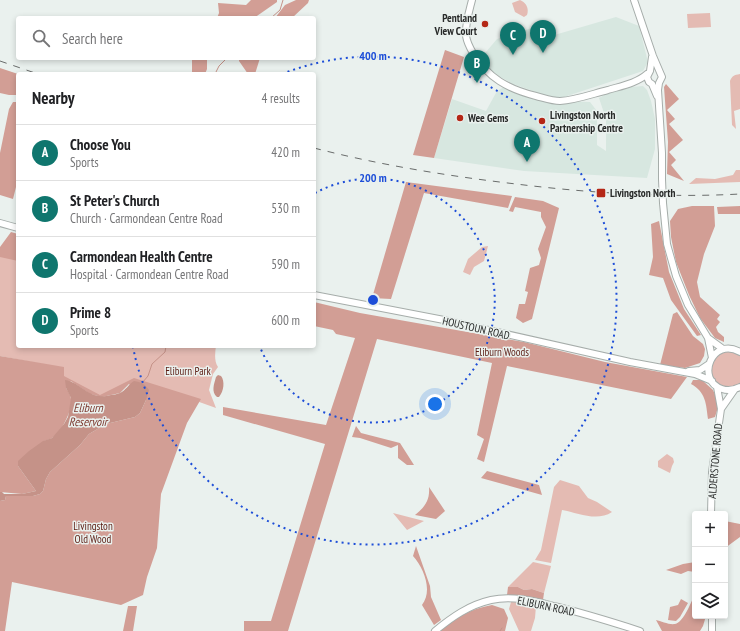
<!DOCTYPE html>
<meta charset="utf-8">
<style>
body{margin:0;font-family:"PT Sans Narrow",sans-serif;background:#f6f6f6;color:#202124}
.controls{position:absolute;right:12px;bottom:12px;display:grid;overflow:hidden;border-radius:4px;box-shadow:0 2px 6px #0003}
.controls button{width:36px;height:36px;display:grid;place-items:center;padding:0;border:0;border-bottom:1px solid #e0e0e0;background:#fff;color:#202124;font:20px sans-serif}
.you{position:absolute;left:435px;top:404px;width:14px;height:14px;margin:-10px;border:3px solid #fff;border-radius:50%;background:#1a73e8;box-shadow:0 0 0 6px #1a73e833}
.badge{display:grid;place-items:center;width:26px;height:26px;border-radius:50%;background:#0f766e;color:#fff;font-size:13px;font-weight:700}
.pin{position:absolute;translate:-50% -33px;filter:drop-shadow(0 1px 2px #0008)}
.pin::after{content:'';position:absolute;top:21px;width:14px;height:12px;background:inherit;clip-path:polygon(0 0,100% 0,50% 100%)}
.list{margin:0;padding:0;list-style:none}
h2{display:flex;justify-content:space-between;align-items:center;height:52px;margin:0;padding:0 16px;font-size:17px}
h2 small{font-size:13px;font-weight:400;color:#757577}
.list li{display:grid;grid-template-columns:26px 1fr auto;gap:12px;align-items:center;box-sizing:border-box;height:56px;padding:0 16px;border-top:1px solid #e0e0e0}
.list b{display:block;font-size:15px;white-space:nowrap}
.list p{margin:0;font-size:13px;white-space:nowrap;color:#757577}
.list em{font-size:13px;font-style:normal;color:#757577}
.icon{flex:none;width:22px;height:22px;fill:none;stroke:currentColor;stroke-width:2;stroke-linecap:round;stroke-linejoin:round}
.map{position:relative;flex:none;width:740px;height:631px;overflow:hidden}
.search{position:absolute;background:#fff;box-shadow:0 2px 6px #0003;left:16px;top:16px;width:300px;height:44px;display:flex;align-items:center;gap:10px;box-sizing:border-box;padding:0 14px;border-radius:4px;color:#757577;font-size:15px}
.panel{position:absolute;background:#fff;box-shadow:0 2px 6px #0003;left:16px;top:72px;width:300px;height:276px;border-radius:4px}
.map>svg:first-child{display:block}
</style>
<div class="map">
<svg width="740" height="631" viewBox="0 0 740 631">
<rect width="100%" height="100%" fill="#eaf1ee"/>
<path fill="#d7e7e0" d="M616 17 639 26 648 62 643 71 564 97H550L513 84 495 74 480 59 497 39 532 28 551 36Z
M643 86 647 90 651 101 655 119V149L647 178 524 171 434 158 452 99 486 111 497 91 504 87 535 100 590 102 597 111V145L606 151V119L599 98 606 94 619 90 631 87Z"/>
<path fill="#e4bbb3" d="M520 0C527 3 529 9 527 15L524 17 515 12 512 3Z
M710 13 711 27 688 28 687 14Z
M740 74V109L734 111 736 129 732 125 730 81C732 76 734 75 740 74Z
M736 170H740V182L689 184 696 178 715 179 733 175Z
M488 246 484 261 474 267 470 275 463 272 468 259 482 247Z
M0 256 18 260V346H216C215 353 214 361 218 367L213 374 209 390 216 408 135 379 100 396 62 377 63 368 0 356Z
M728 351 740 355V385C737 386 734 387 731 388 709 391 702 357 728 351Z
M667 454 673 458 674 462 672 466 670 473 658 467V461Z
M560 480 579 486 588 498 597 502 612 512C597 522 578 513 562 510L551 563 535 560 541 550 554 487Z
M393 513 424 521 407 530Z
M533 562 551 566 544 593 532 589 524 590 518 587H508Z
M511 602 532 603 536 606 535 618 531 631H519L509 609Z"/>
<path fill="#d29e95" d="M251 0H277V2L254 18H217L219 13 218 3 246 5Z
M296 0H309L308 3 292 18H275L285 5Z
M445 50 464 57 434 158 413 155Z
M192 58H207V69L205 74H192Z
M239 58H260L255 74H248L239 61Z
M0 68 18 74V95H9L0 93Z
M666 84 679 99 667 110 675 119 669 124 683 140 669 152 676 160 671 165 684 181 667 174 668 142 664 87Z
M13 102H18V179L13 199 0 195V153L9 109Z
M406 182 512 196 508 208 424 193 391 299 372 298Z
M515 197 543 201 559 208 532 319 523 323 516 318 519 304H525L528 292 525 291 530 268 539 265 541 258 538 249 546 227 541 217V212L515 207 513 212 509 211Z
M692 206H714L715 226 704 254 697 282 700 297 720 315 717 319 720 322 716 327 718 332 724 337V342L715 338 700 318 689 295 676 262 671 237 670 221 678 209Z
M740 206V214H718L717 207Z
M659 221 669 272 684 309 701 335 697 336 671 300 663 278 649 275 653 257 651 224Z
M11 232 18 234V261L0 257V247Z
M314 302 360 313 524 342 605 362 687 377 671 399 507 366 484 462 477 459 484 439 477 435 492 363 377 339 288 631H244V621H271L325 444 223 415V407L326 425 355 338 336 334 333 330 314 326Z
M677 312 693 336 703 344 705 349 704 356 700 363 685 368 660 365 673 314Z
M0 356 64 367V376L100 395 134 378 201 399 187 423 161 494 157 548 147 577 143 595 121 605 12 582 5 631H0V501L5 500 6 496H33L40 494 43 491 46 479 50 472 80 445 89 434 106 424 135 417 140 413 146 400 129 384 120 393 102 397 90 394 71 381 66 388C68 391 71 396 71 399 72 411 62 432 52 438 49 440 45 440 43 442 34 448 26 458 18 466L36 491 22 494 0 492Z
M693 380H702L713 390 719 404 715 417 708 419C706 404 706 392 691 384Z
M356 426 361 433 400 443 414 465H407L398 458V445L391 448 360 438 352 437Z
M487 471 539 485 542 495 481 478Z
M429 487 445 511 436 519 415 515C425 507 430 500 429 487Z
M725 521 740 524V537L725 548Z
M416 546 430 586 431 597 441 620 434 625 422 605C433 591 424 568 413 556Z
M695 562V572L688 571 681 574 666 570 683 564Z
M508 587H518L524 590 532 589 544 593 543 600 519 595H507Z
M695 594V616H706L703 626 700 631H662L656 620C661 621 669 625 675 624 684 622 691 602 695 594Z
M681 599 688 603 680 617 676 621 668 620 670 607 678 605Z
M492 605 504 609 508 618 505 631H440C457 617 470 609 492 605Z
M128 606H137L133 631H123Z"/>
<path fill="#c59288" d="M218 375 221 376C225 381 224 391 219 397H217C211 392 214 384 216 377Z
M65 380C83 383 88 401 111 395 113 395 117 394 120 393 125 391 129 384 134 381 141 382 145 384 149 390L146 400 140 413 135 417 106 424 89 434 80 445 50 472 46 479 43 491 40 494 33 496H6L5 500 0 501V492H2L4 494H22L36 491 18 466V461L29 451 43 441 52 438 64 424 68 417 71 398 66 388Z"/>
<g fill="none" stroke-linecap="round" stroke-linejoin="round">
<path stroke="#c59288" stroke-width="1" d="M271 18 280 10 283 0
M215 74 219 66 227 58
M142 383 148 376 152 364 165 352 166 346
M500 631 502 628"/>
<defs>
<path id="tertiary" d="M472 0C469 12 465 24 466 36 467 42 470 48 473 53 488 78 508 89 536 96 544 98 552 101 560 101 576 100 592 94 608 90 621 86 637 83 647 74
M634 0 653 56 662 77 659 83 658 90 662 153V179
M652 57 650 71 647 77 649 82 652 84 657 96
M663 203 667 244 676 276 688 305 708 338 712 358
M0 223 18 228
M314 295 444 320 630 362 695 374 712 381
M708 338 723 349
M740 352C712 336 695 380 722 389 728 391 734 390 740 387
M689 371 700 370 709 364
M721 409 735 389
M711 514 712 472 721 409 717 387
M712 616V631
M435 631C452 617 469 605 491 600 512 595 534 601 554 606 583 613 612 622 640 631"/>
</defs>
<use href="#tertiary" stroke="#a6adaa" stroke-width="8"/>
<use href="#tertiary" stroke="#fff" stroke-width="6"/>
<path stroke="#696c6b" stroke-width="1" stroke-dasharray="7 7" stroke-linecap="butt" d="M0 61 38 74
M314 148C380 165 448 176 516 184 589 193 667 198 740 194"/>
<defs>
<path id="tertiary-bridge" d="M662 179 663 203"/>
</defs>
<use href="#tertiary-bridge" stroke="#a6adaa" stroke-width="8" stroke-linecap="butt"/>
<use href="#tertiary-bridge" stroke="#fff" stroke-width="6"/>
</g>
<g fill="none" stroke="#1d4ed8" stroke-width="2" stroke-dasharray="2 4">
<path d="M315 193A122 122 0 1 1 260 347"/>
<path d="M282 74A244 244 0 1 1 133 347"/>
</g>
<g fill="#b42716" stroke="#eaf1ee" stroke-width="1.5">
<circle cx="485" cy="24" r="4"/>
<circle cx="460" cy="118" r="4"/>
<circle cx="542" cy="121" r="4"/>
<rect x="596" y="188" width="10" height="10" rx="2"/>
</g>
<g text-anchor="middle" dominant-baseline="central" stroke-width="3" stroke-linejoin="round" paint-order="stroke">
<g font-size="11" font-weight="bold" fill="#282a29" stroke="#eaf1ee" text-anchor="start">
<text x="477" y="18" text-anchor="end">Pentland<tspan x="477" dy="13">View Court</tspan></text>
<text x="550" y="115">Livingston North<tspan x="550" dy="13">Partnership Centre</tspan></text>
<text x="468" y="118">Wee Gems</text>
<text x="610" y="193">Livingston North</text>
</g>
<g font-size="11" fill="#282a29" stroke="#eaf1ee">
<text transform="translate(476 328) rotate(13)">HOUSTOUN ROAD</text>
<text transform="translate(715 461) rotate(-85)">ALDERSTONE ROAD</text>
<text transform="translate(546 606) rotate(12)">ELIBURN ROAD</text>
</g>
<g font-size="11" fill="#5c1d14" stroke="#eaf1ee">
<text x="502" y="352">Eliburn Woods</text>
<text x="188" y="371">Eliburn Park</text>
<text x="93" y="526">Livingston<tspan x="93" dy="13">Old Wood</tspan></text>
</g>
<g font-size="12" font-style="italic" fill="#7d3b31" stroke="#eaf1ee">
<text x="88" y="407">Eliburn<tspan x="88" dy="14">Reservoir</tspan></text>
</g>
</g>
<circle cx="373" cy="300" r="6" fill="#1d4ed8" stroke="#eaf1ee" stroke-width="2"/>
<g font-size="12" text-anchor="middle" font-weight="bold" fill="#1d4ed8" stroke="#eaf1ee" stroke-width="3" stroke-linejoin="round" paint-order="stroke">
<text x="373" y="60">400 m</text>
<text x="373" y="182">200 m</text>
</g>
</svg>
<div class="controls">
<button>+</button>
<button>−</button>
<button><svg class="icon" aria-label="layers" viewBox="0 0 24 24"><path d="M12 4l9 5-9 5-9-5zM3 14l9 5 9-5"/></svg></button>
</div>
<div class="you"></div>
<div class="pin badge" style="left:527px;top:162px">A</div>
<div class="pin badge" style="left:477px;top:83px">B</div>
<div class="pin badge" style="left:513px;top:55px">C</div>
<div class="pin badge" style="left:543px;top:53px">D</div>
<div class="search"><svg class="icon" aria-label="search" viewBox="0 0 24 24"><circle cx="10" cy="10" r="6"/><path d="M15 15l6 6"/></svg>Search here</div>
<section class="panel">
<h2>Nearby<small>4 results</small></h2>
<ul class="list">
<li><span class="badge">A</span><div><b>Choose You</b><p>Sports</p></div><em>420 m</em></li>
<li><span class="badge">B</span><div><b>St Peter's Church</b><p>Church · Carmondean Centre Road</p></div><em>530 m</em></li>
<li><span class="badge">C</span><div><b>Carmondean Health Centre</b><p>Hospital · Carmondean Centre Road</p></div><em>590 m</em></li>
<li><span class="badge">D</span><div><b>Prime 8</b><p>Sports</p></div><em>600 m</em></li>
</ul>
</section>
</div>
